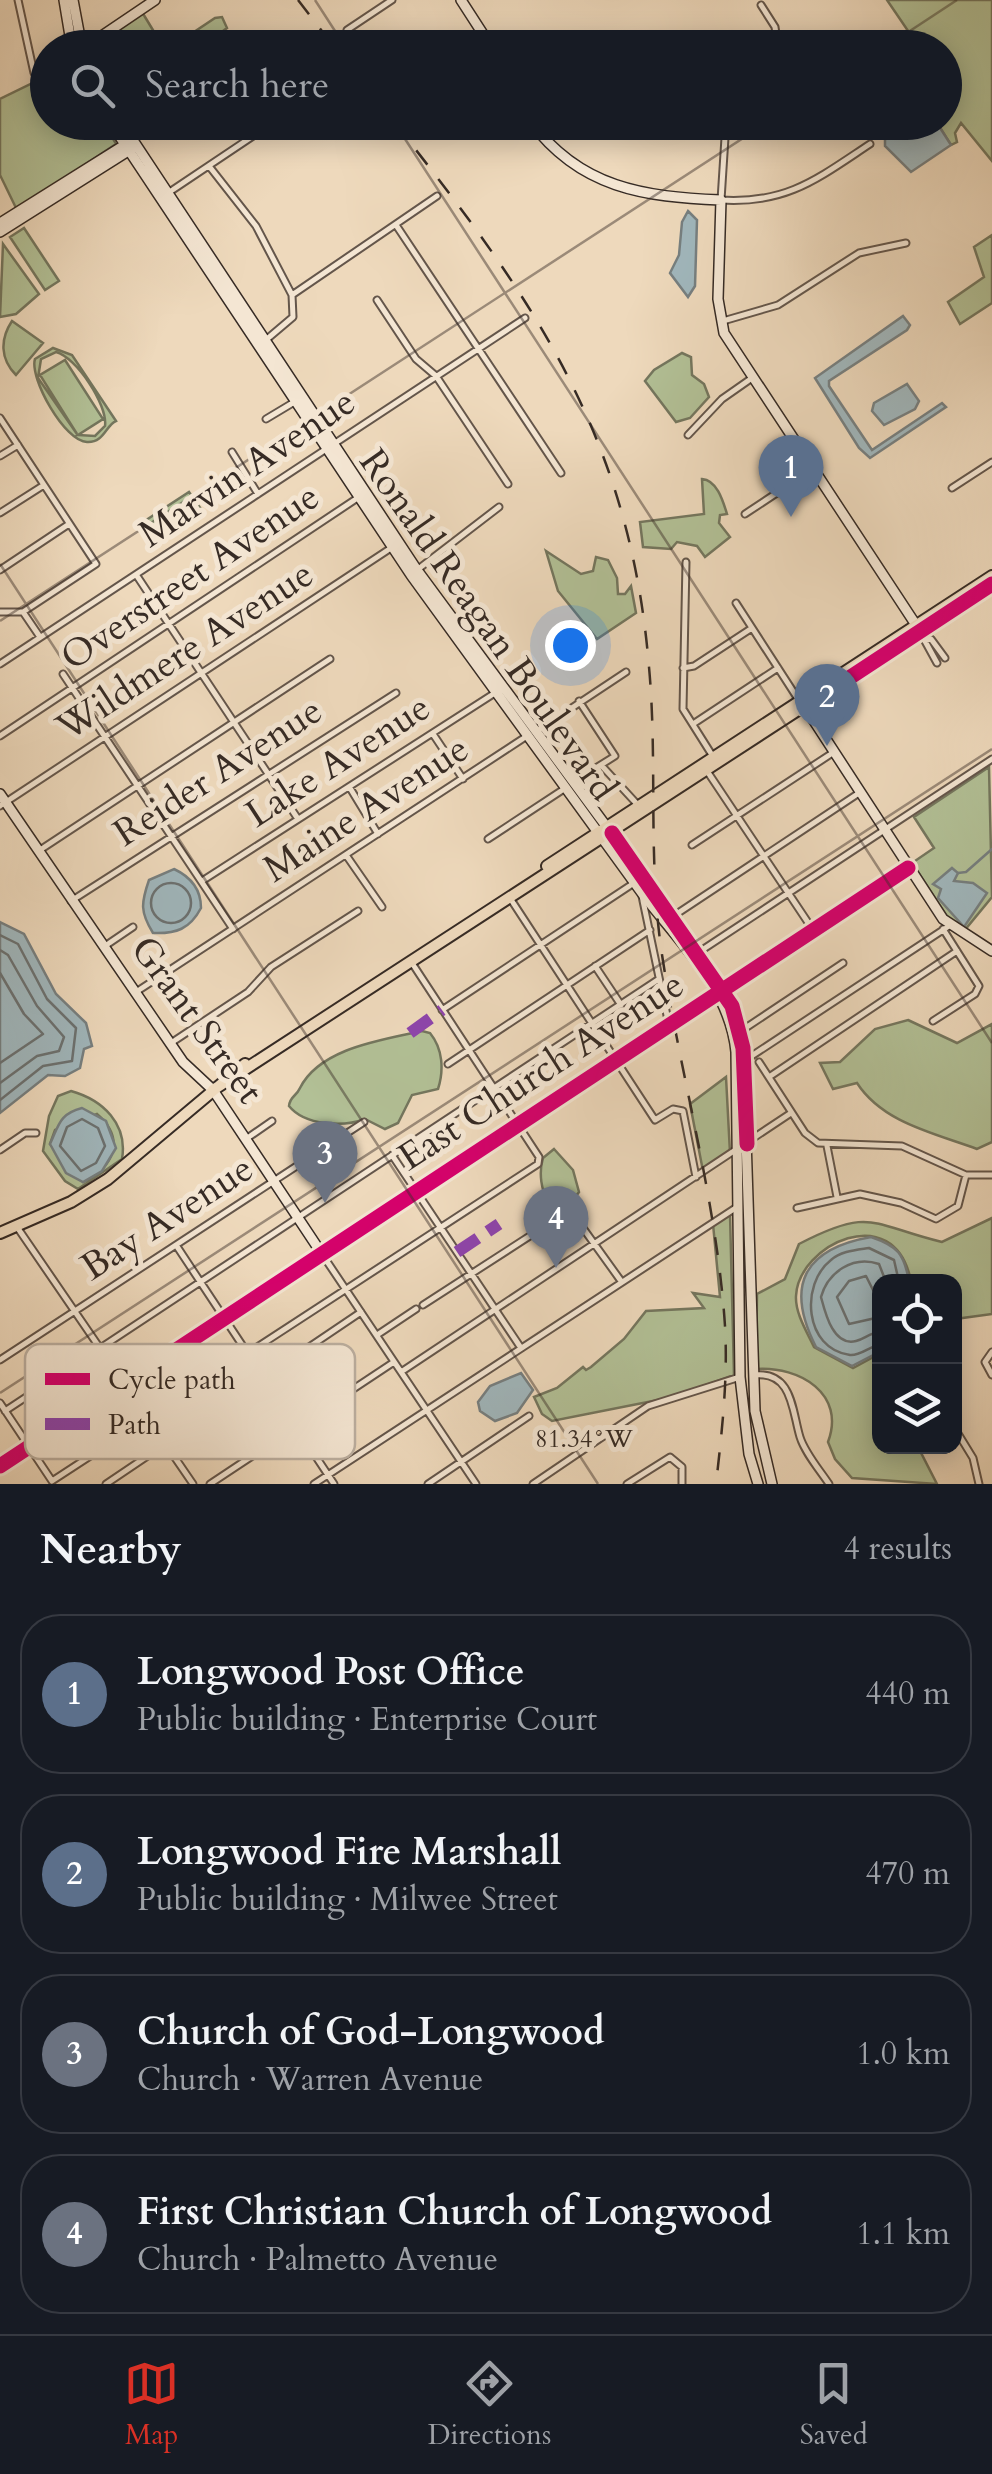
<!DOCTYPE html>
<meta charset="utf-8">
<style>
body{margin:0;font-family:Cardo,serif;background:#20242c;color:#f1f3f6}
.controls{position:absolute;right:30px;bottom:30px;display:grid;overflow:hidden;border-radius:20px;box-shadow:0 5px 25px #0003}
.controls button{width:90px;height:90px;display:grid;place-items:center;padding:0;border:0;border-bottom:2px solid #363941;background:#171b24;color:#f1f3f6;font:50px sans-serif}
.you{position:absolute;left:570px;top:645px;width:35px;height:35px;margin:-25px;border:8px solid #fff;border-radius:50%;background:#1a73e8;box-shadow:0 0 0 15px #1a73e833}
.badge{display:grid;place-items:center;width:65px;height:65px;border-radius:50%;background:#d93025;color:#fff;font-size:32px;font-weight:700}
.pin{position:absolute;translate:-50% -82px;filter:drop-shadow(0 2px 5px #0008)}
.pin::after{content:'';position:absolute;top:52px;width:35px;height:30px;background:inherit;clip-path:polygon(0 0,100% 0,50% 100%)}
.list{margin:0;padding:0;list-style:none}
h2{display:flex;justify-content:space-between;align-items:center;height:130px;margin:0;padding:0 40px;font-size:42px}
h2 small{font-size:32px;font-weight:400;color:#9ea1a6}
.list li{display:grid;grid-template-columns:65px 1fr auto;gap:30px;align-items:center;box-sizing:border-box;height:160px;margin:0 20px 20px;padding:0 20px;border:2px solid #363941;border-radius:40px}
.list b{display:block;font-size:38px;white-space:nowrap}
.list p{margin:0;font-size:32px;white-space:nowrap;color:#9ea1a6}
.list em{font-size:32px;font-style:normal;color:#9ea1a6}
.icon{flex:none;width:55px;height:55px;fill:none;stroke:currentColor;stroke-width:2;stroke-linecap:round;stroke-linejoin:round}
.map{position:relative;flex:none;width:992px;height:1484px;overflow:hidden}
.search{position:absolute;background:#171b24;box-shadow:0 5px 25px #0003;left:30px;right:30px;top:30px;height:110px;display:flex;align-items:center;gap:25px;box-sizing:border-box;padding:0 35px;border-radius:55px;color:#9ea1a6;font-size:38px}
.sheet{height:850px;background:#171b24}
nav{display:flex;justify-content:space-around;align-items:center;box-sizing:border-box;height:140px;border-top:2px solid #363941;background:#171b24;font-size:28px;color:#9ea1a6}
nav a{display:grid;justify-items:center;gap:5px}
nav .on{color:#d93025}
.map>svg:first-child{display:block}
</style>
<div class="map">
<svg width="992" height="1484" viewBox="0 0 992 1484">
<rect width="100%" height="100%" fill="#eed9bc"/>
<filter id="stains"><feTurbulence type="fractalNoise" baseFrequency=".002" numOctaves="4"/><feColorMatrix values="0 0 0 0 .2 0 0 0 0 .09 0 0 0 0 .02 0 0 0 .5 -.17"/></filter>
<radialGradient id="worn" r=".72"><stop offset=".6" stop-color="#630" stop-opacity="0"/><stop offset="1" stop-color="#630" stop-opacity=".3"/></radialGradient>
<path fill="#b2c096" stroke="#74765e" stroke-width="2.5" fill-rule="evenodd" d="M887 0H992V161L961 123 955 133 957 142 951 145 937 123 944 122V48L919 47Z
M142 12 162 45 173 46 215 18 222 17 227 28 201 47H115L108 36Z
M47 76 48 122 100 123 102 135 112 137 116 144 17 210 0 175V99Z
M24 228 59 281 45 290 10 237Z
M992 235V303L960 324 948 302 984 277 974 247Z
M3 244 39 294 16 314 0 317Z
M12 321 43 343 16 375C0 359 0 339 12 321Z
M53 348 72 355 116 421C106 425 104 443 87 442 65 442 29 378 35 359ZM56 352C76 357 108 405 105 426L95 436 78 435 103 419 65 360 40 375 77 434 38 378 41 359Z
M682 353 691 357 692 375 704 384 709 397 690 418 676 422 645 381 654 370Z
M702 479C717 480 723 501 727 514L720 515 719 523 730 537 705 557 697 546 677 542 671 549 643 547 640 522 704 514Z
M189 492 203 512 154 545 140 524Z
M546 551 581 574 593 571 596 557 608 560 617 578 618 594H625L631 586 636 613 597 639 558 591Z
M989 767 992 897 964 931 950 921 912 863 934 848 914 817Z
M908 1020 957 1043 992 1024V1142L977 1149C934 1133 883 1123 857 1083L833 1089 820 1063 840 1062 875 1029Z
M422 1031 430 1033C443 1049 444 1070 438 1089L412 1095 398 1123 385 1129 365 1119C344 1127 305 1126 289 1106 290 1096 296 1097 300 1088 320 1048 382 1040 422 1031Z
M726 1077 730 1153 703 1171 690 1104Z
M71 1091C103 1100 128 1124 122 1159L78 1189 65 1181 43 1151 49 1116 58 1096ZM97 1114C126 1139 114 1167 83 1182L50 1144 55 1130Z
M554 1149 573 1170 579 1192C554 1230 534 1188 543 1158Z
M730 1214 734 1375 673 1397 552 1421 542 1414 534 1397 557 1388 583 1367 586 1370 591 1367 624 1339 646 1311 704 1308 693 1293 720 1297 713 1224Z
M992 1218V1314L955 1319 954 1282 911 1281C894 1198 798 1245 796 1296 795 1313 807 1332 814 1347L853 1368 879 1354 880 1446 918 1447 937 1484 852 1478 835 1459 828 1442C846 1394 800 1366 756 1369L757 1294 785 1279 799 1244C872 1206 871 1225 942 1242Z"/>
<path fill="#a0b7bd" stroke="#767f80" stroke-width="2.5" d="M900 123H937L951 145 911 172 885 146V133Z
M688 211 697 220 695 286 688 297 670 273 679 255 682 222Z
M903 316 910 325 907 330 829 381V386L872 450 942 403 946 407 870 458 859 448 815 378Z
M907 384 919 401 915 409 884 425 872 411 874 403Z
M952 868 958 873 954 881 973 883 987 893 964 927 938 898 941 889 933 884Z
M174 869C191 877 201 889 201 908 190 929 176 934 153 933 140 912 141 903 149 880Z
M0 922 24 934 56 994 86 1023 92 1046 84 1049 80 1068 65 1076 48 1075 0 1113Z
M82 1108 106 1121 116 1148 102 1171 83 1182 66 1173 50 1144C59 1125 59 1114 82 1108Z
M871 1237C898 1246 904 1254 909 1281L880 1282 879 1352 852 1366 816 1347C785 1286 803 1249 871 1237Z
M521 1373 533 1390 517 1413 495 1421 480 1411 478 1402 490 1386Z"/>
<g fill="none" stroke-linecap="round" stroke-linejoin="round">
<path stroke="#6b7171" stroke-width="2.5" d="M151 903a20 20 0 1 1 40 0a20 20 0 1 1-40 0Z
M0 935 18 944 47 999 76 1028 72 1061 43 1066 0 1100
M0 950 8 955 37 1006 64 1037 59 1051 37 1056 0 1083
M0 973 24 1014 43 1034 0 1063
M82 1119 98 1128 105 1146 96 1163 81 1171 60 1146 67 1127Z
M880 1304 866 1276 849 1281 837 1297 849 1324 880 1317
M880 1332C869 1333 865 1339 856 1341 833 1347 825 1312 821 1297 828 1272 853 1255 879 1264L886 1282
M880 1345C869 1346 861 1356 850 1355 804 1349 800 1284 831 1260 841 1251 856 1250 869 1248L894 1260 899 1282"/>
<path stroke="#767f80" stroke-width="2.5" d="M958 873 966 872 992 849"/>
<defs>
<path id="street" d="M18 0 34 73 48 68
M761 5 775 27 778 48
M347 30 392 0
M455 48 481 31
M726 122 721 200C787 204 817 179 870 144
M209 166 256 226 292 295 293 317 267 339
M168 193 274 122
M396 225 561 473
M292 295 437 196
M377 300 416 359 436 376 508 484
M723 321 778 305 859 253 906 243
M0 418 96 564 23 612H0
M266 419 296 401
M688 435 722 399 752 378
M232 452 258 494
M0 456 18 445
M952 488 992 462
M0 513 44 485
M745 514 813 469
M686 562 683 709 712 755
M0 570 69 524
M417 570 499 507
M137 576 298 819
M736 603 798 699
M23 612 40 637
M920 632 937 663
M926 640 931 639 945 658
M0 664 525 318
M683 668 694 666 752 628
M63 674 233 929
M693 724 778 668
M537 731 626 672
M433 734 463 779
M0 736 359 497
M601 765 637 804
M707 771 813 930
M575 781 615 756 579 701
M350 788 378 834
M0 806 394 546
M488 839 564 789
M692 845 834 752
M40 850 330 659
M346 855 382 907
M202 881 498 691
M642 896 669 1025
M510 898 655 1120 673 1109 683 1111 696 1177
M71 901 396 693
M672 917 859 793
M105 946 133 927
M699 952 992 759
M595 966 621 1005
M136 992 527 736
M442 1010 634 883
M933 1021 975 994 979 986 943 929
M741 1031 843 963
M171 1043 248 992 271 967 358 911
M744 1061 949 926
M759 1062 805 1133 818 1143 902 1146 966 1175H992
M448 1064 650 930
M769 1077 957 951
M246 1139 272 1121
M827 1146 837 1197
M0 1150 25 1133H36
M392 1155 521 1348
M797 1208 860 1194 901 1203 936 1219 958 1206 966 1175
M17 1227 193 1484
M176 1245 334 1484
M322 1254 476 1484
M423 1305 570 1210 621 1281
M377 1335 416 1309
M992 1352 985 1362 992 1375
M0 1360 364 1122
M401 1372 791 1113
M754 1375C793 1371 792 1411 800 1437 805 1453 819 1469 829 1484
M0 1403 52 1481
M5 1411 659 979
M954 1427 973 1458 979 1484
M52 1481 538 1164 539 1157 412 963
M106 1484 361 1312
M210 1484 394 1362
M314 1484 737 1207
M428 1484 529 1416
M533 1484 648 1406 740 1377
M627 1484 670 1457 682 1467V1484"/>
<path id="secondary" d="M64 0 72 48
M73 0 82 48
M461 0 492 48
M84 48 155 0
M110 122 411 575 642 893C678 941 730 988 736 1052L740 1377 749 1454 758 1484
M121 122 417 570 699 952 732 1006 743 1048 755 1411 772 1484
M531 122C580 188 644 197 721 200L718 299 724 333 918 628
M0 223 126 144
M0 232 133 148
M805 707 943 919 992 951
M0 794 183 1062 213 1090 322 1254
M0 1466 908 868"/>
<path id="primary" d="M547 866 992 576
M213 1090 992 584
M0 1233 71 1202 108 1179 245 1064"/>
</defs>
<use href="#street" stroke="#64564b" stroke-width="9"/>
<use href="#secondary" stroke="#362b25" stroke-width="12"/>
<use href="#primary" stroke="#362b25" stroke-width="14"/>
<use href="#street" stroke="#f4e6d3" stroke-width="5"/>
<use href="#secondary" stroke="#f4e6d3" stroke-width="9"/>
<use href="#primary" stroke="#eed9bc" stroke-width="10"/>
<path stroke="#362b25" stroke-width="2.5" stroke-dasharray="18 18" stroke-linecap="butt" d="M298 0 335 48
M394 122C533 298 630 436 649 667 658 765 647 863 663 961 682 1082 717 1203 725 1326 728 1379 722 1431 716 1484"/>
<path stroke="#8e44ad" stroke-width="12" stroke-dasharray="25 12" stroke-linecap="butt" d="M410 1033 442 1010
M457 1252 499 1224"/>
<defs>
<path id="cycleway" d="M805 707 992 584
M612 833 732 1006 743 1048 747 1144
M0 1466 908 868"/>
</defs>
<use href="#cycleway" stroke="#f4e6d3" stroke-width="21"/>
<use href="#cycleway" stroke="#d6006c" stroke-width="15"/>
</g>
<path fill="none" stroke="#362b25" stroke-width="2.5" stroke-opacity="0.45" d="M315 0 346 48M884 48 957 0M394 122 992 1043M0 564 598 1484M0 621 768 122M0 1393 992 749"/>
<g text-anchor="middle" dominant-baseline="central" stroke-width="10" stroke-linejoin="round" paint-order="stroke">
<g font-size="38" fill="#362b25" stroke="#f4e6d3">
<text transform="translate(247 468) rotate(-34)">Marvin Avenue</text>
<text transform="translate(190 577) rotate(-34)">Overstreet Avenue</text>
<text transform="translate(488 625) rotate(55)">Ronald Reagan Boulevard</text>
<text transform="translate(185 651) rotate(-33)">Wildmere Avenue</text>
<text transform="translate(338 761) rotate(-33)">Lake Avenue</text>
<text transform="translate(218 772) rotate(-33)">Reider Avenue</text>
<text transform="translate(366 809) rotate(-33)">Maine Avenue</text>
<text transform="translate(197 1020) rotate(54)">Grant Street</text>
<text transform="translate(541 1071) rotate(-33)">East Church Avenue</text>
<text transform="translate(167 1218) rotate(-33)">Bay Avenue</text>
</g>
</g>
<rect x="25" y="1344" width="330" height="115" rx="15" fill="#f4e6d3" stroke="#bbae9f" stroke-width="2.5"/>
<rect x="45" y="1373" width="45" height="12" fill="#d6006c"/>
<rect x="45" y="1418" width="45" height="12" fill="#8e44ad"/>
<g font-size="28" fill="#362b25">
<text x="108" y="1389">Cycle path</text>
<text x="108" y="1434">Path</text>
</g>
<g font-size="25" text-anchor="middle" fill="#362b25" stroke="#f4e6d3" stroke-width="10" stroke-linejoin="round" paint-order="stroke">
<text x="584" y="1447">81.34°W</text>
</g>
<rect width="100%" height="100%" filter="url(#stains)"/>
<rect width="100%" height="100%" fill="url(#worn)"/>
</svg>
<div class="controls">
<button><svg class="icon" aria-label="locate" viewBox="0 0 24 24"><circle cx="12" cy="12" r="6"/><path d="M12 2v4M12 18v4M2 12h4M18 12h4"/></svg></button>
<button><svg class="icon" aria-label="layers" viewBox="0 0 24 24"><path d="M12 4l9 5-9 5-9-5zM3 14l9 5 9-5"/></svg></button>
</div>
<div class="you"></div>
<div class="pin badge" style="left:791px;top:517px;background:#5c6f8a">1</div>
<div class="pin badge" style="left:827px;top:746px;background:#5c6f8a">2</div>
<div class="pin badge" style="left:325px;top:1203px;background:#6b7280">3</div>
<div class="pin badge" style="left:556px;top:1268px;background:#6b7280">4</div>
<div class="search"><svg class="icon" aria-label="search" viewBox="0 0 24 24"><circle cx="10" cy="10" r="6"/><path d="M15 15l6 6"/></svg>Search here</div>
</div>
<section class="sheet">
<h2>Nearby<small>4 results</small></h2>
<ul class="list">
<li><span class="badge" style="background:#5c6f8a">1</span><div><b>Longwood Post Office</b><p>Public building · Enterprise Court</p></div><em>440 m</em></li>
<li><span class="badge" style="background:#5c6f8a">2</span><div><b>Longwood Fire Marshall</b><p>Public building · Milwee Street</p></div><em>470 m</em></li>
<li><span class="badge" style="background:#6b7280">3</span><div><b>Church of God-Longwood</b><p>Church · Warren Avenue</p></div><em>1.0 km</em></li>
<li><span class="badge" style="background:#6b7280">4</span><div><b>First Christian Church of Longwood</b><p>Church · Palmetto Avenue</p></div><em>1.1 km</em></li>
</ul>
</section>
<nav>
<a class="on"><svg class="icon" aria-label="map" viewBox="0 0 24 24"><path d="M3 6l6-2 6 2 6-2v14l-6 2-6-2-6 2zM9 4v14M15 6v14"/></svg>Map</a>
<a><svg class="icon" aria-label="directions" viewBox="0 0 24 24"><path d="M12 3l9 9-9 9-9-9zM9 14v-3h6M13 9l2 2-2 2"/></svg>Directions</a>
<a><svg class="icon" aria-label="saved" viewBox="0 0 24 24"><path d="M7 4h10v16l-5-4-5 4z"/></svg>Saved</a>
</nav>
